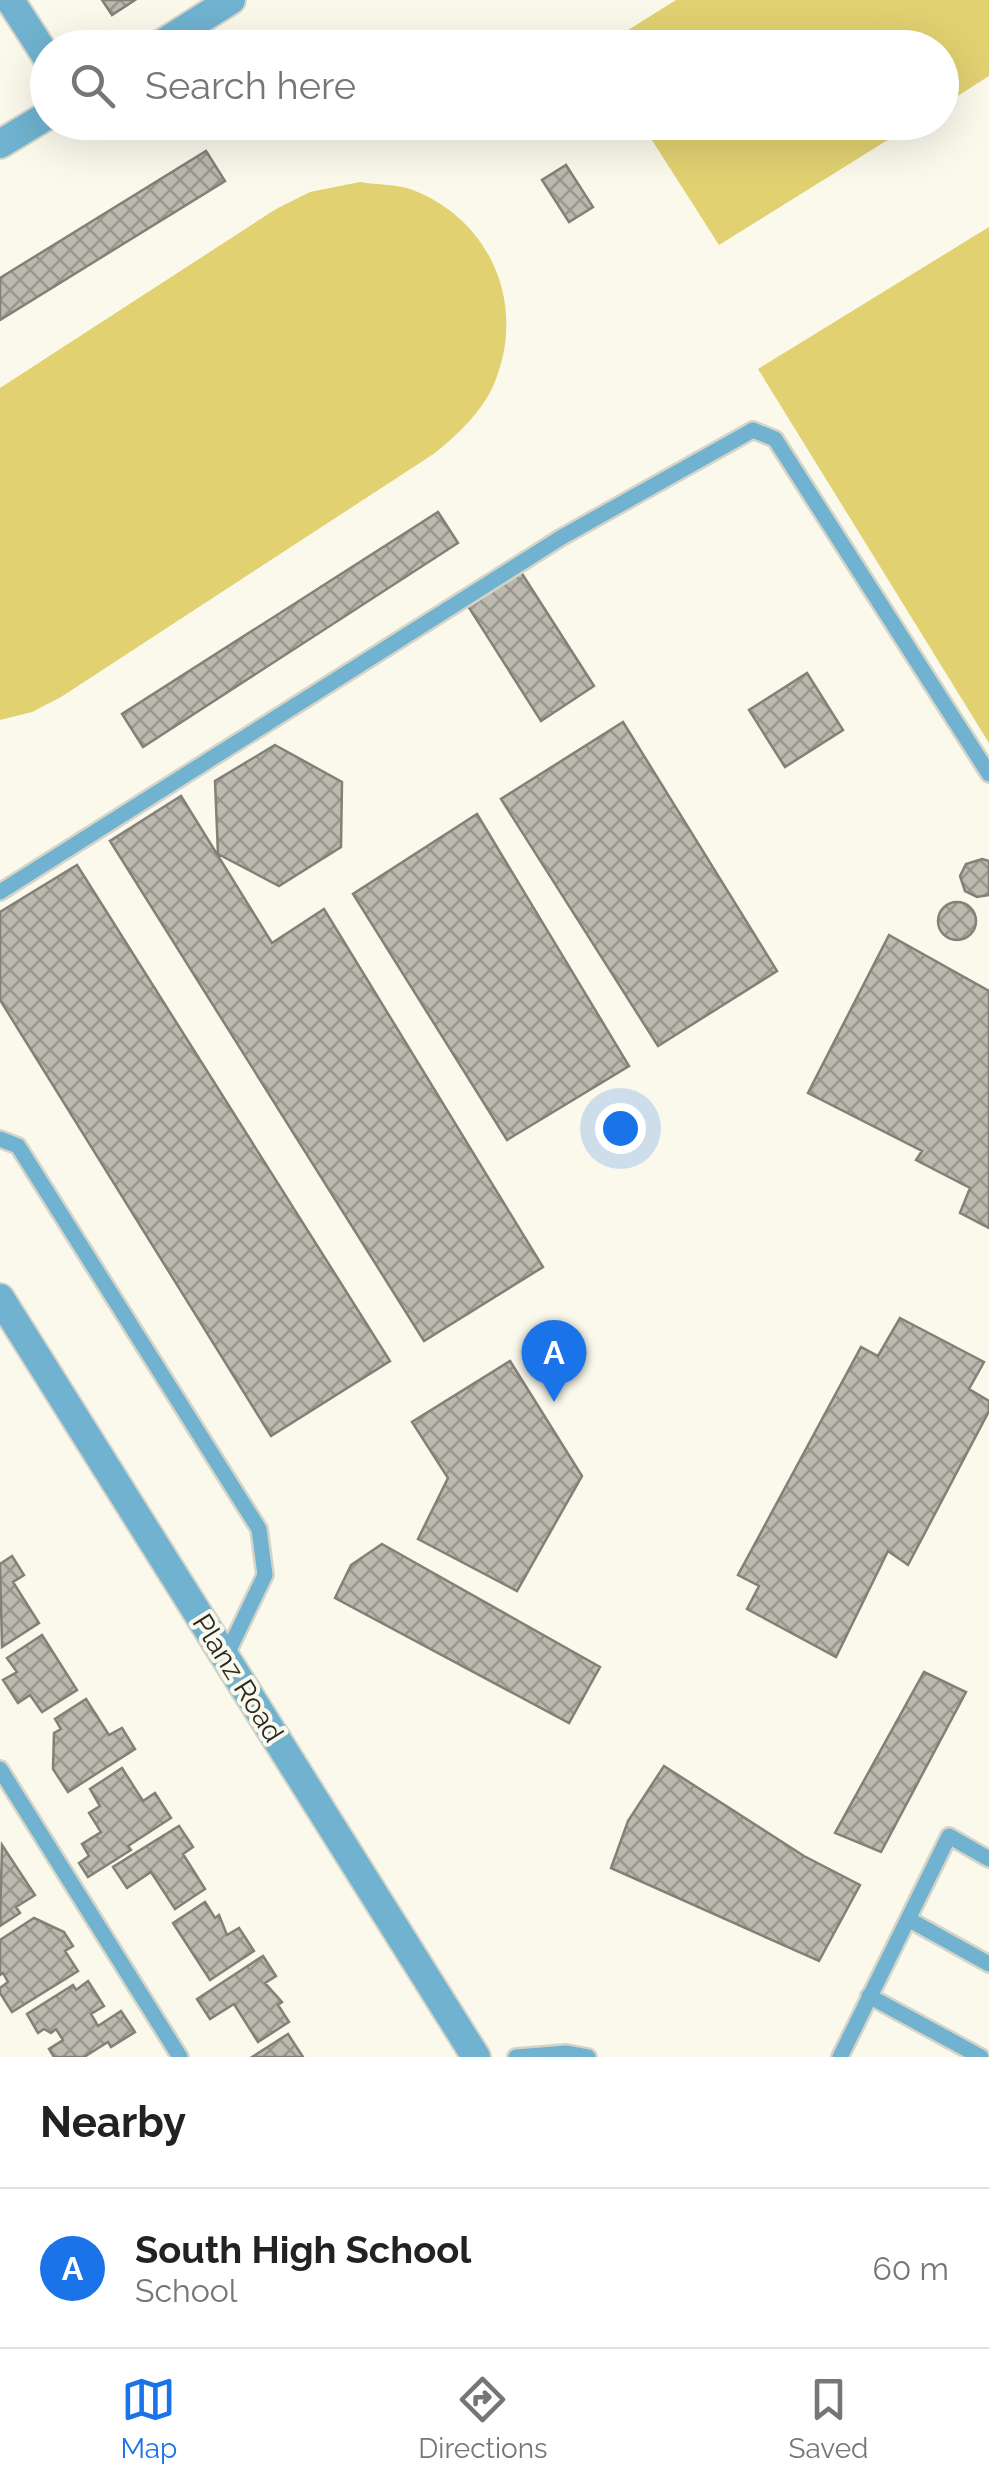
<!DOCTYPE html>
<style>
body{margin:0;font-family:Raleway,sans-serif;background:#f6f6f6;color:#222}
.you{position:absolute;left:620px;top:1128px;width:35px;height:35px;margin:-25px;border:8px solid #fff;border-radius:50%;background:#1a73e8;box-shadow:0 0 0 15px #1a73e833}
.badge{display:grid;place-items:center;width:65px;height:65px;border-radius:50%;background:#1a73e8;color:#fff;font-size:32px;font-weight:700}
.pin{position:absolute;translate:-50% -82px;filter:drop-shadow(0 2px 5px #0008)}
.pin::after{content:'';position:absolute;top:52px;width:35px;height:30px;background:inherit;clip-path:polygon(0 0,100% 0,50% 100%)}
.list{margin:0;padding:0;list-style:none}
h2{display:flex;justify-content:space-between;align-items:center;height:130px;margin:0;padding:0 40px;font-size:42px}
h2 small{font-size:32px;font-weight:400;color:#767676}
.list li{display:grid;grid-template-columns:65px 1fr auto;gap:30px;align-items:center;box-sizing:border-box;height:160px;padding:0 40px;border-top:2px solid #e0e0e0}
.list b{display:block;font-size:38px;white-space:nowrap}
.list p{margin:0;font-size:32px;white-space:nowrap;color:#767676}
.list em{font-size:32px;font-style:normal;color:#767676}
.icon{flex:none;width:55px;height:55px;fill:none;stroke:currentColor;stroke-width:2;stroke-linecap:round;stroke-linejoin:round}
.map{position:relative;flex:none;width:989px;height:2057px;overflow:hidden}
.search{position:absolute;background:#fff;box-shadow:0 10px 40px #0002;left:30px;right:30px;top:30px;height:110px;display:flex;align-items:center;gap:25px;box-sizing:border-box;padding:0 35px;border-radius:55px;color:#767676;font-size:38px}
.sheet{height:290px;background:#fff}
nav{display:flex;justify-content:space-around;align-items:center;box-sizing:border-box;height:140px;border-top:2px solid #e0e0e0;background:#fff;font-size:28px;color:#767676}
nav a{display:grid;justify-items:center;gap:5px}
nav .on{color:#1a73e8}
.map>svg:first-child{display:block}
</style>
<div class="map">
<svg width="989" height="2057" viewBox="0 0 989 2057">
<defs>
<pattern id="building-cross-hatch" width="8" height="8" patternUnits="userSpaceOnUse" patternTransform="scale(2.5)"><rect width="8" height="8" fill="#bcbaae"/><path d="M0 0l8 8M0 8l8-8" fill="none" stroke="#99978d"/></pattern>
</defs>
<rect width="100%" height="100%" fill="#faf9ec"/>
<path fill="#e1d171" d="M676 0H989V76L942 106V48L601 47Z
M641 123H915L719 245Z
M360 182C377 185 397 184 413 190 492 221 527 306 494 384 482 412 458 434 435 453L61 697 32 712 0 720V388L276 209 310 192Z
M989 227V743L758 369Z"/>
<path fill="url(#building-cross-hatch)" stroke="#838176" stroke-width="2.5" d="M102 0H135L112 15Z
M206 151 225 181 0 320V278Z
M566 165 593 207 569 222 542 180Z
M438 512 458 543 143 747 122 714Z
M519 569 594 686 541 721 466 603Z
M807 673 843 730 785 767 749 710Z
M623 722 777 971 658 1046 501 799Z
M275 745 342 782 341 847 279 886 218 854 215 781Z
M181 796 272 943 324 909 543 1267 424 1341 110 841Z
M477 814 629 1066 507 1140 353 894Z
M982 859 989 861V895L977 897 965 891 960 876 966 864Z
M77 865 390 1361 271 1436 0 1000V912Z
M938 921a19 19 0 1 1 38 0a19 19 0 1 1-38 0Z
M889 935 989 991V1228L960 1213 970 1188 916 1160 922 1151 808 1093Z
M900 1318 984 1362 969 1389 989 1401V1411L908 1565 888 1551 836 1657 747 1609 759 1586 738 1575 861 1347 878 1356Z
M510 1361 582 1476 517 1591 418 1539 448 1478 412 1422Z
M382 1544 600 1667 569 1723 335 1598 351 1565Z
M12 1556 24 1575 13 1582 39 1623 2 1647 0 1564Z
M42 1635 77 1690 42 1712 30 1695 18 1703 3 1680 17 1672 7 1658Z
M924 1672 966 1692 881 1852 835 1833Z
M86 1699 109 1735 122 1728 135 1749 68 1792 53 1769 54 1733 61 1729 55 1719Z
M664 1766 804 1856 860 1885 819 1961 611 1868 628 1821Z
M122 1768 143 1801 155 1793 171 1818 128 1846 131 1850 88 1877 79 1863 89 1856 82 1844 101 1832 89 1813 100 1806 90 1789Z
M179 1826 193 1847 183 1854 205 1889 175 1909 151 1872 127 1888 113 1867Z
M2 1845 35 1895 16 1907 20 1913 0 1926Z
M205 1902 215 1918 219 1915 227 1935 239 1928 254 1951 210 1980 173 1923Z
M34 1918 64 1932 73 1946 65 1951 78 1971 12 2012 0 1993V1988L8 1982 3 1973 0 1975V1940Z
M263 1956 276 1976 265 1983 282 2002 278 2005 289 2022 258 2042 234 2004 210 2019 197 1999Z
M88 1981 104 2006 91 2014 98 2026 121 2011 135 2032 111 2047 108 2042 84 2057H54L49 2049 63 2040 56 2029 51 2033 44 2029 38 2033 27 2014 73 1985 76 1990Z
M288 2034 303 2057H252Z"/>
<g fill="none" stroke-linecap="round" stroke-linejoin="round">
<defs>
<path id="service" d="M0 892 562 537 753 430 775 439 989 774
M0 1139 18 1146 259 1529 265 1575 225 1658
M0 1769 180 2057
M908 1919 989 1964
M869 1996 981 2057
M516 2057 566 2053 588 2057
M840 2057 949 1836 989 1859"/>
<path id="minor" d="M10 0 48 59
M155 48 231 0
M0 144 48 115"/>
<path id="tertiary" d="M0 1298 476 2057"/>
</defs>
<use href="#service" stroke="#d5d4c8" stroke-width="20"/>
<use href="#minor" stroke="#d5d4c8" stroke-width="32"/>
<use href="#tertiary" stroke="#d5d4c8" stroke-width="32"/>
<use href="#service" stroke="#70b2d0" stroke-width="15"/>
<use href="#minor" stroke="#70b2d0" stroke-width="28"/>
<use href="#tertiary" stroke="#70b2d0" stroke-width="28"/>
</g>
<g text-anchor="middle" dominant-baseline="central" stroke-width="8" stroke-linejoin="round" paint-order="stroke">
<g font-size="28" fill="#2a2a25" stroke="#faf9ec">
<text transform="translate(238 1678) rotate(58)">Planz Road</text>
</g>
</g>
</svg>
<div class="you"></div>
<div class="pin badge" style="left:554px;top:1402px">A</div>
<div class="search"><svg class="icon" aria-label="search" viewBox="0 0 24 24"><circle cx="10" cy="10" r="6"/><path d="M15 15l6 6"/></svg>Search here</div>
</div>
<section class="sheet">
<h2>Nearby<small></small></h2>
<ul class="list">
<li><span class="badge">A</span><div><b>South High School</b><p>School</p></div><em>60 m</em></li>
</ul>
</section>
<nav>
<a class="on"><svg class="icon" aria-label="map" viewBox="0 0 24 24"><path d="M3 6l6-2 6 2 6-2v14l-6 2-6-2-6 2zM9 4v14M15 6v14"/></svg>Map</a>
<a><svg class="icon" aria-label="directions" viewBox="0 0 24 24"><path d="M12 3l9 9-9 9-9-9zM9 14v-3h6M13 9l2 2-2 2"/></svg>Directions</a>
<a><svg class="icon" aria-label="saved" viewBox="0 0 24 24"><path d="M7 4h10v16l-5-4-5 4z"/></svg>Saved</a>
</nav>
